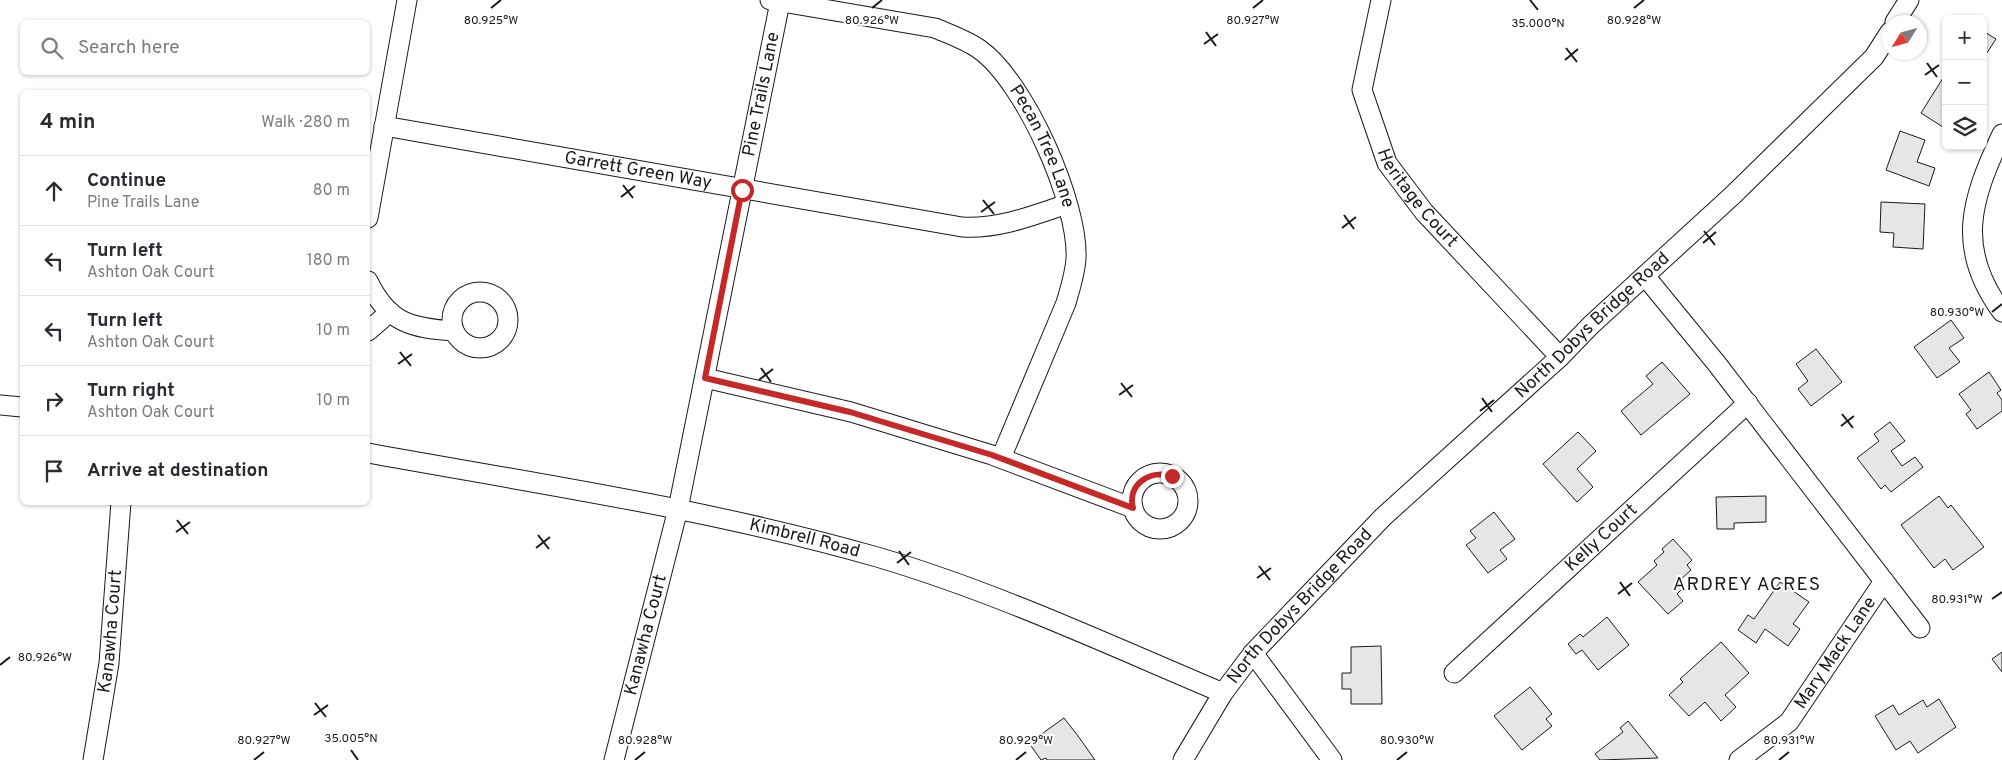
<!DOCTYPE html>
<meta charset="utf-8">
<style>
body{margin:0;font-family:Overpass,sans-serif;background:#f2f2f3;color:#2b2b33}
.controls{position:absolute;right:15px;top:15px;display:grid;overflow:hidden;border-radius:8px;box-shadow:0 1px 4px #0004}
.controls button{width:45px;height:45px;display:grid;place-items:center;padding:0;border:0;border-bottom:1px solid #e1e1e2;background:#fff;color:#2b2b33;font:25px sans-serif}
.compass{position:absolute;left:1882px;top:15px;width:45px;height:45px;border-radius:50%;background:#fff;box-shadow:0 1px 4px #0004;rotate:233deg}
.stop{position:absolute;width:15px;height:15px;margin:-11px;border:4px solid #c62828;border-radius:50%;background:#fff}
.stop.end{background:#c62828;border-color:#fff;box-shadow:0 1px 5px #0008}
.list{margin:0;padding:0;list-style:none}
h2{display:flex;justify-content:space-between;align-items:center;height:65px;margin:0;padding:0 20px;font-size:21px}
h2 small{font-size:16px;font-weight:400;color:#7c7c81}
.list li{display:grid;grid-template-columns:32px 1fr auto;gap:15px;align-items:center;box-sizing:border-box;height:70px;padding:0 20px;border-top:1px solid #e1e1e2}
.list b{display:block;font-size:19px;white-space:nowrap}
.list p{margin:0;font-size:16px;white-space:nowrap;color:#7c7c81}
.list em{font-size:16px;font-style:normal;color:#7c7c81}
.icon{flex:none;width:28px;height:28px;fill:none;stroke:currentColor;stroke-width:2;stroke-linecap:round;stroke-linejoin:round}
.map{position:relative;flex:none;width:2002px;height:760px;overflow:hidden}
.search{position:absolute;background:#fff;box-shadow:0 1px 4px #0004;left:20px;top:20px;width:350px;height:55px;display:flex;align-items:center;gap:12px;box-sizing:border-box;padding:0 18px;border-radius:8px;color:#7c7c81;font-size:19px}
.panel{position:absolute;background:#fff;box-shadow:0 1px 4px #0004;left:20px;top:90px;width:350px;height:415px;border-radius:8px}
.map>svg:first-child{display:block}
</style>
<div class="map">
<svg width="2002" height="760" viewBox="0 0 2002 760">
<rect width="100%" height="100%" fill="#fff"/>
<path fill="#e6e6e6" stroke="#1a1a1a" d="M1983 31 1996 39 1983 59Z
M1943 78 1946 80V129L1921 113Z
M1900 131 1925 140 1917 162 1935 168 1929 186 1886 170Z
M1881 202 1925 204 1923 249 1893 247 1894 233 1880 232Z
M1951 320 1964 338 1949 348 1960 362 1937 378 1914 347Z
M1816 349 1842 382 1811 406 1798 389 1808 381 1796 364Z
M1662 362 1690 394 1641 435 1621 411 1653 384 1646 376Z
M1989 372 2001 390 1997 393 2002 400V411L1977 429 1966 414 1971 410 1959 394Z
M1890 422 1905 441 1891 451 1902 466 1915 457 1923 467 1891 492 1885 485 1881 489 1857 458 1879 441 1874 434Z
M1578 432 1596 451 1577 469 1593 487 1577 502 1543 464Z
M1766 496V522L1734 523V529H1717L1716 497Z
M1939 496 1948 508 1951 505 1984 547 1953 570 1945 559 1934 568 1901 525Z
M1494 512 1515 539 1500 550 1507 559 1488 573 1466 545 1476 538 1470 531Z
M1673 539 1692 560 1687 565 1691 570 1680 580 1685 586 1677 594 1683 601 1668 614 1638 582 1657 565 1654 561 1664 552 1662 549Z
M1780 582 1809 602 1793 624 1800 629 1788 646 1765 629 1756 643 1738 630 1748 615 1754 619Z
M1607 617 1629 645 1598 670 1582 650 1576 654 1568 644 1580 634 1583 637Z
M1721 642 1749 673 1725 695 1736 707 1721 721 1705 702 1689 716 1669 695 1683 682 1680 679Z
M1381 646 1382 704H1351V689H1342V673H1351V647Z
M2002 652V672L1992 659Z
M1530 687 1552 714 1546 719 1552 726 1522 750 1494 716Z
M1939 699 1956 727 1918 753 1910 741 1896 750 1875 716 1893 705 1899 715 1923 700 1927 707Z
M1064 718 1078 736 1095 760H1047L1046 758 1041 760 1029 743Z
M1628 721 1658 758 1600 760 1595 754 1623 732 1620 728Z"/>
<g fill="none" stroke-linecap="round" stroke-linejoin="round">
<defs>
<g id="minor">
<path id="s1" d="M770 0 935 28C949 34 966 40 979 49 1025 81 1079 204 1076 259 1075 274 1070 289 1066 303L1001 458"/>
<path id="s2" d="M1381 0 1362 90 1387 163 1424 212 1560 357"/>
<path d="M1895 22 1909 0"/>
<path id="s3" d="M384 126 962 227C999 229 1032 216 1067 204"/>
<path d="M2002 134C1971 200 1955 248 2002 312"/>
<path d="M368 218 407 0"/>
<path d="M1645 276 1717 364 1920 628"/>
<path d="M368 281C388 323 411 328 454 331"/>
<circle cx="480" cy="320" r="28"/>
<path d="M368 331 390 312"/>
<path d="M705 378 851 412 992 455 1133 508"/>
<path d="M0 405 22 407"/>
<path id="s4" d="M368 453C538 484 710 509 877 557 996 592 1109 645 1223 693"/>
<circle cx="1160" cy="501" r="28"/>
<path d="M1253 653 1332 760"/>
<path id="s5" d="M1454 673 1748 403"/>
<path id="s6" d="M93 760 109 663 121 502"/>
<path id="s7" d="M614 760 678 509 780 2"/>
<path id="s8" d="M1183 760 1223 693 1253 653 1383 517 1560 357 1591 325 1733 195 1874 57 1890 32"/>
<path id="s9" d="M1739 760 1789 722 1884 581"/>
</g>
</defs>
<use href="#minor" stroke="#1a1a1a" stroke-width="21"/>
<use href="#minor" stroke="#fff" stroke-width="19"/>
</g>
<g fill="none" stroke-linecap="round" stroke-linejoin="round">
<path stroke="#c62828" stroke-width="6" d="M742 190 705 378 850 412 992 455 1133 508C1127 483 1151 470 1172 476"/>
</g>
<path fill="none" stroke="#1a1a1a" stroke-width="2" d="M1530 0 1538 10M491 8 501 0M872 8 882 0M1253 8 1263 0M1634 8 1644 0M1206 32 1216 46M1204 44 1218 34M1566 48 1577 62M1565 60 1578 49M1927 63 1937 77M1925 75 1939 65M623 185 633 198M621 197 635 186M983 200 994 214M981 212 995 202M1344 215 1354 229M1342 228 1356 217M1704 231 1715 245M1703 243 1716 232M1992 312 2002 304M400 352 411 366M398 364 412 354M761 368 771 382M759 380 773 369M1121 383 1132 397M1119 395 1133 385M1482 398 1492 412M1480 411 1494 400M1842 414 1853 428M1841 426 1854 416M177 520 188 534M176 532 190 522M538 535 549 549M536 548 550 537M899 551 909 565M897 563 911 552M1259 566 1270 580M1257 578 1271 568M1620 582 1630 596M1618 594 1632 583M1992 599 2002 592M0 665 10 657M315 703 326 717M314 715 328 705M351 750 358 760M254 760 264 752M635 760 645 752M1016 760 1026 752M1397 760 1407 752M1779 760 1789 752"/>
<g text-anchor="middle" dominant-baseline="central" stroke-width="4" stroke-linejoin="round" paint-order="stroke">
<g font-size="18" fill="#1a1a1a" stroke="#fff">
<text stroke="none"><textPath href="#s7" startOffset="682">Pine Trails Lane</textPath></text>
<text stroke="none"><textPath href="#s1" startOffset="334">Pecan Tree Lane</textPath></text>
<text stroke="none"><textPath href="#s3" startOffset="258">Garrett Green Way</textPath></text>
<text stroke="none"><textPath href="#s2" startOffset="215">Heritage Court</textPath></text>
<text stroke="none"><textPath href="#s8" startOffset="600">North Dobys Bridge Road</textPath></text>
<text stroke="none"><textPath href="#s5" startOffset="200">Kelly Court</textPath></text>
<text stroke="none"><textPath href="#s4" startOffset="445">Kimbrell Road</textPath></text>
<text stroke="none"><textPath href="#s8" startOffset="194">North Dobys Bridge Road</textPath></text>
<text stroke="none"><textPath href="#s6" startOffset="130">Kanawha Court</textPath></text>
<text stroke="none"><textPath href="#s7" startOffset="129">Kanawha Court</textPath></text>
<text stroke="none"><textPath href="#s9" startOffset="146">Mary Mack Lane</textPath></text>
</g>
<g font-size="19" letter-spacing="1" fill="#1a1a1a" stroke="#fff">
<text x="1747" y="585">ARDREY ACRES</text>
</g>
</g>
<g font-size="12" text-anchor="middle" fill="#1a1a1a" stroke="#fff" stroke-width="4" stroke-linejoin="round" paint-order="stroke">
<text x="491" y="24">80.925°W</text>
<text x="872" y="24">80.926°W</text>
<text x="1253" y="24">80.927°W</text>
<text x="1634" y="24">80.928°W</text>
<text x="1538" y="27">35.000°N</text>
<text x="1957" y="316">80.930°W</text>
<text x="1957" y="603">80.931°W</text>
<text x="45" y="661">80.926°W</text>
<text x="351" y="742">35.005°N</text>
<text x="264" y="744">80.927°W</text>
<text x="645" y="744">80.928°W</text>
<text x="1026" y="744">80.929°W</text>
<text x="1407" y="744">80.930°W</text>
<text x="1789" y="744">80.931°W</text>
</g>
</svg>
<div class="controls">
<button>+</button>
<button>−</button>
<button><svg class="icon" aria-label="layers" viewBox="0 0 24 24"><path d="M12 4l9 5-9 5-9-5zM3 14l9 5 9-5"/></svg></button>
</div>
<svg class="compass" viewBox="-18 -18 36 36"><path d="M0-13l5 13h-10z" fill="#e53935"/><path d="M0 13l5-13h-10z" fill="#7c7c81"/></svg>
<div class="stop" style="left:742px;top:190px"></div>
<div class="stop end" style="left:1172px;top:476px"></div>
<div class="search"><svg class="icon" aria-label="search" viewBox="0 0 24 24"><circle cx="10" cy="10" r="6"/><path d="M15 15l6 6"/></svg>Search here</div>
<section class="panel">
<h2>4 min<small>Walk · 280 m</small></h2>
<ul class="list">
<li><svg class="icon" aria-label="ahead" viewBox="0 0 24 24"><path d="M12 20V5M6 11l6-6 6 6"/></svg><div><b>Continue</b><p>Pine Trails Lane</p></div><em>80 m</em></li>
<li><svg class="icon" aria-label="left" viewBox="0 0 24 24"><path d="M17 20v-9H6M10 6l-5 5 5 5"/></svg><div><b>Turn left</b><p>Ashton Oak Court</p></div><em>180 m</em></li>
<li><svg class="icon" aria-label="left" viewBox="0 0 24 24"><path d="M17 20v-9H6M10 6l-5 5 5 5"/></svg><div><b>Turn left</b><p>Ashton Oak Court</p></div><em>10 m</em></li>
<li><svg class="icon" aria-label="right" viewBox="0 0 24 24"><path d="M7 20v-9h11M14 6l5 5-5 5"/></svg><div><b>Turn right</b><p>Ashton Oak Court</p></div><em>10 m</em></li>
<li><svg class="icon" aria-label="arrive" viewBox="0 0 24 24"><path d="M6 21V4h12l-3 4 3 4H6"/></svg><div><b>Arrive at destination</b></div></li>
</ul>
</section>
</div>
